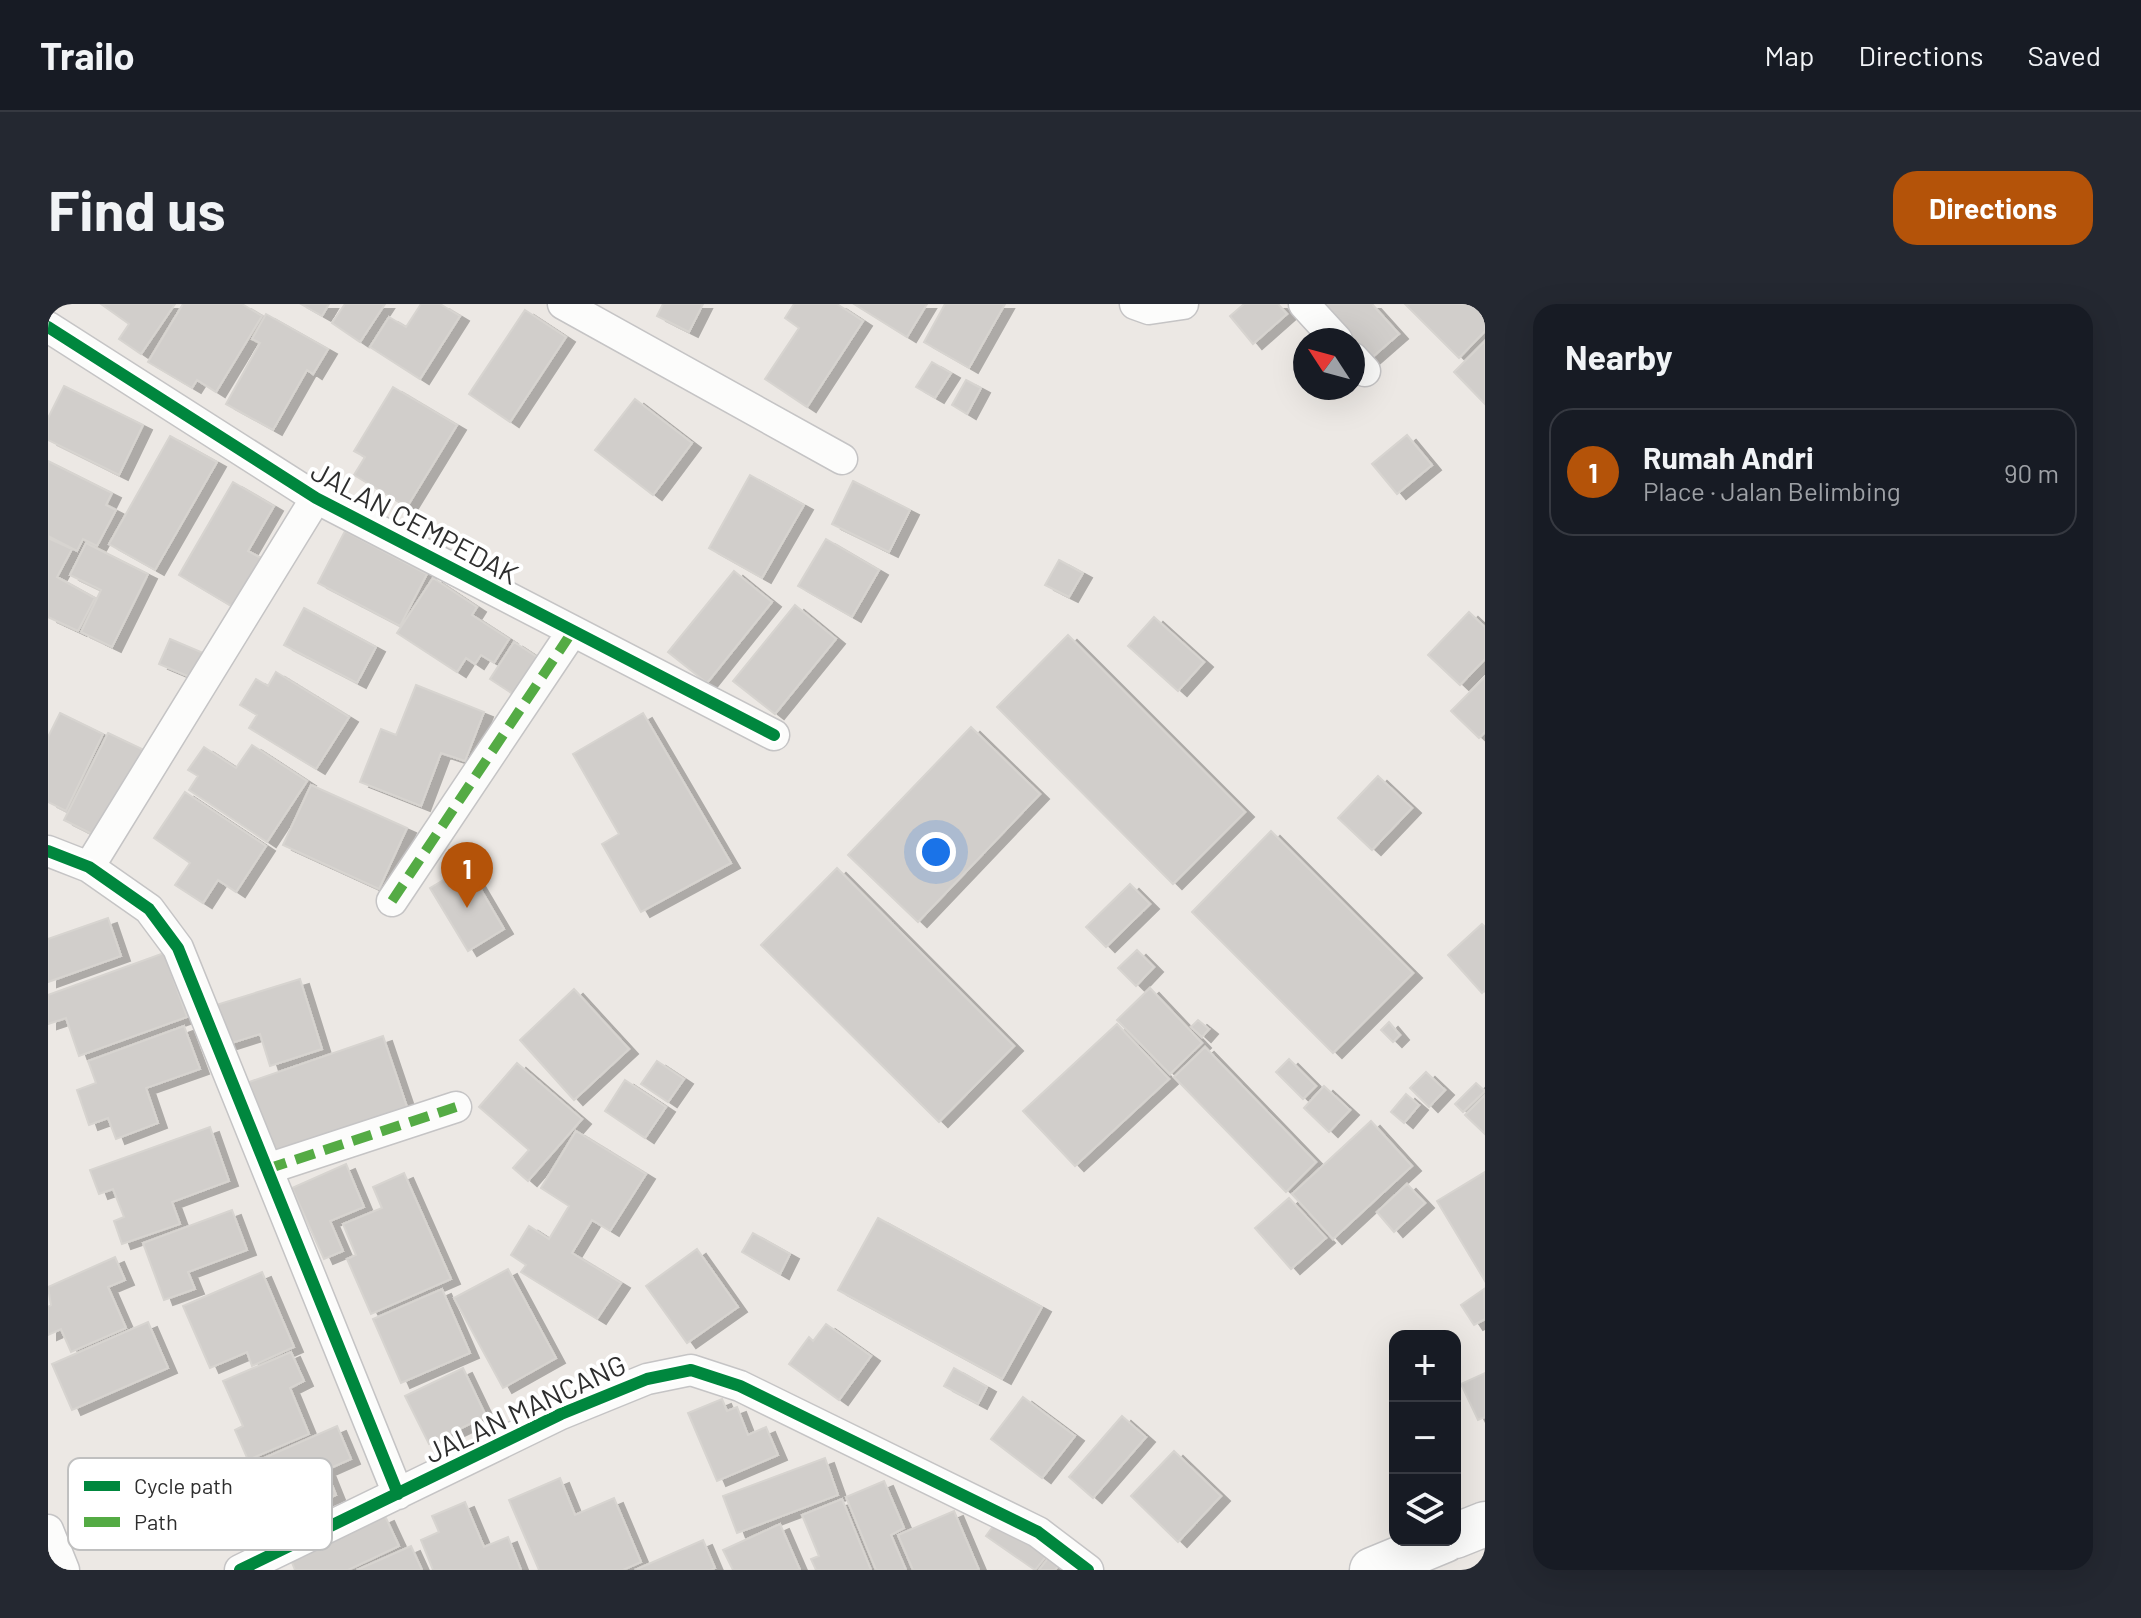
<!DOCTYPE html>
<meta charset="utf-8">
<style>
body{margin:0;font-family:Barlow,sans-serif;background:#242831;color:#f1f3f6}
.controls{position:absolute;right:24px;bottom:24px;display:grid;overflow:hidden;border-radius:16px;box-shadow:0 8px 32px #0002}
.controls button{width:72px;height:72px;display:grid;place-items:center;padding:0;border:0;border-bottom:2px solid #363941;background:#171b24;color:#f1f3f6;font:40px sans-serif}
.compass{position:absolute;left:1245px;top:24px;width:72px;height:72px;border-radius:50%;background:#171b24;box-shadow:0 8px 32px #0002;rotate:306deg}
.you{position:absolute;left:888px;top:548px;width:28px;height:28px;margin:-20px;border:6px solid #fff;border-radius:50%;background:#1a73e8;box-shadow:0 0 0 12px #1a73e833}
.badge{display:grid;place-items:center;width:52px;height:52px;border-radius:50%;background:#b45309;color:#fff;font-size:26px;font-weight:700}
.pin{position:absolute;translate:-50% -66px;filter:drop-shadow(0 2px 4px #0008)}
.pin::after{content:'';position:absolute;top:42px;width:28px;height:24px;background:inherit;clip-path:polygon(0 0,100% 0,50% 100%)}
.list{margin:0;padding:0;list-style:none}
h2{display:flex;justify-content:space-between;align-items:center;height:104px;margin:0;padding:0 32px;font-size:34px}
h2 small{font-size:26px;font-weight:400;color:#9ea1a6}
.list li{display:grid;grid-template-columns:52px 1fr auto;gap:24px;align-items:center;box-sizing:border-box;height:128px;margin:0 16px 16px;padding:0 16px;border:2px solid #363941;border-radius:24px}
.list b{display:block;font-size:30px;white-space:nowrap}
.list p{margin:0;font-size:26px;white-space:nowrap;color:#9ea1a6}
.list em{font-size:26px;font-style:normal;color:#9ea1a6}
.icon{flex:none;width:44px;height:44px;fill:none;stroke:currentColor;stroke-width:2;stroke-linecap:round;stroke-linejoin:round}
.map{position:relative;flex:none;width:1437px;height:1266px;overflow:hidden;border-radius:24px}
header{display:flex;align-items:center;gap:48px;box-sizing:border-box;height:112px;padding:0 40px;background:#171b24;border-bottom:2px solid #363941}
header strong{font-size:38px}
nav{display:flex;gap:44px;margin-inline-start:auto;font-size:28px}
.intro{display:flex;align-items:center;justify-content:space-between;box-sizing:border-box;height:192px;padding:0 48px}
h1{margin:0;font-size:56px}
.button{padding:20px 36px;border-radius:24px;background:#b45309;color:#fff;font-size:28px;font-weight:700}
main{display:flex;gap:48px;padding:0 48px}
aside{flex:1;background:#171b24;border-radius:24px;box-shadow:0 8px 32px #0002}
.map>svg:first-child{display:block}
</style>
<header>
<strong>Trailo</strong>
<nav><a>Map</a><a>Directions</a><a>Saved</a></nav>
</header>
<div class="intro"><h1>Find us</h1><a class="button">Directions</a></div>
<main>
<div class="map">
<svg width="1437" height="1266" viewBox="0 0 1437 1266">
<defs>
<filter id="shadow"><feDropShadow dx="9" dy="5" stdDeviation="0" flood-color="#0004"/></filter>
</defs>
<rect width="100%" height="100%" fill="#ece8e4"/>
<path fill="#d1cecb" stroke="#d7d4d0" stroke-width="2" filter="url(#shadow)" d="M53 0H127L93 50 71 35 81 20Z
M135 0H194L214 12 168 88 149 76 144 84 100 58Z
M253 0H281L274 12Z
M297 0H337L312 38 284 19Z
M373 0H392L412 12 372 75 322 43 341 13 358 23Z
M615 0H655L641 28 609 12Z
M746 0H789L815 17 759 103 717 75 751 24 737 14Z
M806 0H879L859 33Z
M897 0H957L921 64 876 38Z
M1196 0H1230L1239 10 1205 40 1182 12Z
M1268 0H1324L1351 30 1320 57 1305 36H1301Z
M1357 0H1437V27L1411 54Z
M477 6 518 33 462 118 421 90Z
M218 10 280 45 265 70 259 66 225 126 178 100 212 39 204 35Z
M1437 37V100L1406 68Z
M884 58 903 69 887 94 868 83Z
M918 76 933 84 919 110 904 101Z
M16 82 95 121 71 171 0 136V114Z
M345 83 409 121 359 203 306 171 317 153 306 147Z
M587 95 644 139 605 191 547 146Z
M1359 131 1384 161 1349 190 1324 160Z
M122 132 169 158 107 266 61 240Z
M0 157 64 189 58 201 68 206 49 242 35 235 29 247 0 232Z
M702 171 756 201 714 274 661 244Z
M805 177 862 206 841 248 784 220Z
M185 178 226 202 200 247 213 254 185 303 131 271Z
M297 227 379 270 352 322 270 279Z
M0 234 24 245 9 273 47 294 30 327 0 313Z
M778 235 831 266 804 313 750 282Z
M38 239 100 270 64 343 33 328 53 286 22 271Z
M1011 256 1035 269 1021 293 997 281Z
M686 267 724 298 659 379 620 348Z
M385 274 429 303 424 311 461 335 446 359 433 351 427 360 418 354 409 368 349 329Z
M747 301 788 335 727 410 685 377Z
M256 304 328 343 309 379 236 341Z
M1421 308 1437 323V355L1412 381 1380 351Z
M1106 313 1156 358 1130 387 1080 342Z
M1020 331 1197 508 1125 580 949 403Z
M122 335 160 351 149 376 111 360Z
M466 338 495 357 471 394 442 375Z
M228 368 301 413 268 465 201 424 209 411 192 401 208 375 220 382Z
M1437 373V428L1431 434 1403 407Z
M368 381 436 408 417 457 393 449 373 502 312 478 333 425 348 431Z
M12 409 55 430 18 507 0 498V433Z
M595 409 683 559 593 608 554 540 571 530 525 450Z
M923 423 992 490 870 618 800 551Z
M60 429 98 447 54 535 16 516Z
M204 441 259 477 219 538 141 486 150 472 140 466 156 443 188 464Z
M1330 472 1364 504 1324 546 1290 514Z
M263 481 359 524 331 585 235 541Z
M137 488 218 542 188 588 170 576 155 599 127 581 142 559 106 534Z
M1223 527 1365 669 1285 749 1144 608Z
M419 562 456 625 420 647 382 584Z
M789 564 966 742 891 818 713 641Z
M1082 580 1102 600 1058 643 1038 623Z
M60 614 73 652 0 678V635Z
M1434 620 1437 623V686L1434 689 1400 651Z
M1089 646 1106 663 1088 682 1070 664Z
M116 649 139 713 31 752 18 714 0 720V691Z
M252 675 274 745 222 762 212 730 174 742 162 703Z
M1102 684 1154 739 1122 770 1069 716Z
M526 685 581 745 526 796 472 736Z
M1150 716 1161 725 1154 733 1143 723Z
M1341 718 1352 731 1345 738 1333 726Z
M1069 720 1121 775 1027 862 975 807Z
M136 722 152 765 98 784 110 819 68 835 60 814 41 821 29 786 48 779 40 757Z
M335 732 359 803 225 849 201 778Z
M1157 743 1268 858 1238 888 1126 773Z
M1241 755 1268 782 1255 795 1228 768Z
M609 757 636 775 620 798 593 780Z
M469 759 534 815 480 877 465 864 481 846 431 803Z
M1378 768 1397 786 1381 803 1362 784Z
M577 776 618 803 597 834 557 807Z
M1428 779 1437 787 1415 808 1407 800Z
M1276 782 1302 806 1281 828 1256 804Z
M1358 790 1371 801 1356 819 1343 808Z
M1437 791V830L1417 811Z
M1323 817 1364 862 1285 935 1244 890Z
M162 823 181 877 124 898 132 920 74 940 66 917 76 913 65 885 51 890 42 866Z
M528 827 598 870 562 927 544 916 524 949 573 979 549 1015 473 968 478 961 463 951 481 922 501 935 521 902 493 884Z
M298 860 316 903 282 917 295 947 276 955 244 884Z
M1437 868V977L1389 897Z
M356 869 403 975 323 1010 299 955 308 951 295 920 334 904 325 883Z
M1359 880 1377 899 1346 928 1329 908Z
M1241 894 1278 934 1243 965 1207 924Z
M184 906 199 946 140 968 147 985 116 996 95 939Z
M830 914 994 1003 954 1075 790 986Z
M705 929 742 950 732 970 694 948Z
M649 945 690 1003 639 1039 598 982Z
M67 953 77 976 60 983 78 1024 23 1048 13 1025 0 1031V1003L3 1001 0 983Z
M460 965 508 1054 455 1084 406 994Z
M214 968 246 1043 204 1062 199 1048 162 1064 135 1002Z
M394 985 422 1049 353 1079 325 1015Z
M1436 985 1437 1015 1426 1021 1413 1001Z
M100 1018 120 1064 24 1106 4 1060Z
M778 1020 823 1052 791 1096 741 1060 761 1033 765 1037Z
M243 1048 256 1077 242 1084 261 1130 200 1156 187 1126 195 1122 175 1077Z
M415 1064 438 1112 381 1140 357 1092Z
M906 1064 939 1083 930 1100 896 1082Z
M1437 1069V1113L1430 1116 1413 1080Z
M975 1093 1027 1132 994 1174 943 1135Z
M674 1095 679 1107 689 1103 700 1131 718 1123 730 1151 669 1177 640 1109Z
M1074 1112 1098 1133 1045 1194 1021 1173Z
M289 1122 303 1155 278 1166 288 1191 217 1222 205 1194 213 1191 200 1161Z
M1126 1147 1173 1192 1130 1238 1083 1192Z
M777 1154 790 1191 689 1229 675 1192Z
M512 1174 527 1211 566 1194 593 1258 575 1266H491L461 1196Z
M836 1177 856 1224 843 1231 858 1266H828L798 1193Z
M794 1195 823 1266H768L763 1255 771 1252 754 1211Z
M417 1198 436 1243 460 1233 473 1266H385L373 1236 391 1228 384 1212Z
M906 1207 931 1266H865L850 1231Z
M337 1212 351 1242 300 1266H247L243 1256Z
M951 1214 999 1251 987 1266 938 1232Z
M732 1220 752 1266H685L675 1246Z
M655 1236 667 1264 663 1266H587Z
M363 1242 374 1266H309Z
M1001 1253 1011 1261 1007 1266H991Z"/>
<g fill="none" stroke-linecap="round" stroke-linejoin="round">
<defs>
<path id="street" d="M515 0 794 155
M1087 0 1101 5 1135 0
M1256 0 1289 36
M0 23 268 194 726 431
M1305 54 1317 67
M0 547 41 563 101 605 130 644 350 1190
M41 563 268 194
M344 597 524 328
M219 865 408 803
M0 1226 16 1266
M192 1266 513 1110 599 1075 643 1066 692 1082 990 1228 1040 1266"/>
<path id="secondary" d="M1407 1232 1437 1220
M1324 1266 1397 1236"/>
</defs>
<use href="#street" stroke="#c5c4c5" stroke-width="33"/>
<use href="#secondary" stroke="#c5c4c5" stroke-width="47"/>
<use href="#street" stroke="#fcfcfb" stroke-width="30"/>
<use href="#secondary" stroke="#fcfcfb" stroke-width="44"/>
<path stroke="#54ab44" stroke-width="10" stroke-dasharray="20 10" stroke-linecap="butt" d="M344 597 524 328
M219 865 408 803"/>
<defs>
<path id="cycleway" d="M0 23 268 194 726 431
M0 547 41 563 101 605 130 644 350 1190
M192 1266 513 1110 599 1075 643 1066 692 1082 990 1228 1040 1266"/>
</defs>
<use href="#cycleway" stroke="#fff" stroke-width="17"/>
<use href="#cycleway" stroke="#00873e" stroke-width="12"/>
</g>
<g text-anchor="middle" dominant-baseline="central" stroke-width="8" stroke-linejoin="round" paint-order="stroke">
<g font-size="28" fill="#2e2e2e" stroke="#fff">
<text transform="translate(367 218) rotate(28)">JALAN CEMPEDAK</text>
<text transform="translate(477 1104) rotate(-25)">JALAN MANCANG</text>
</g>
</g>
<rect x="20" y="1154" width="264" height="92" rx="12" fill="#fff" stroke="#c0c0c0" stroke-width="2"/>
<rect x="36" y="1177" width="36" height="10" fill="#00873e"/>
<rect x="36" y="1213" width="36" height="10" fill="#54ab44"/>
<g font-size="22" fill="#2e2e2e">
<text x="86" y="1190">Cycle path</text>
<text x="86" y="1226">Path</text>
</g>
</svg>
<div class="controls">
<button>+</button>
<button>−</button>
<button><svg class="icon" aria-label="layers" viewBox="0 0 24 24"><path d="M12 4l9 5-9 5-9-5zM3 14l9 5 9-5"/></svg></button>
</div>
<svg class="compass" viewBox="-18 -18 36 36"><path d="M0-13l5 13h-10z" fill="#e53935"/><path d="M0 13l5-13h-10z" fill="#9ea1a6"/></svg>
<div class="you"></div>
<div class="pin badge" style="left:419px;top:604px">1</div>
</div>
<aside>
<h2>Nearby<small></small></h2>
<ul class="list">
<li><span class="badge">1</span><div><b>Rumah Andri</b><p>Place · Jalan Belimbing</p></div><em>90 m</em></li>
</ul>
</aside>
</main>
